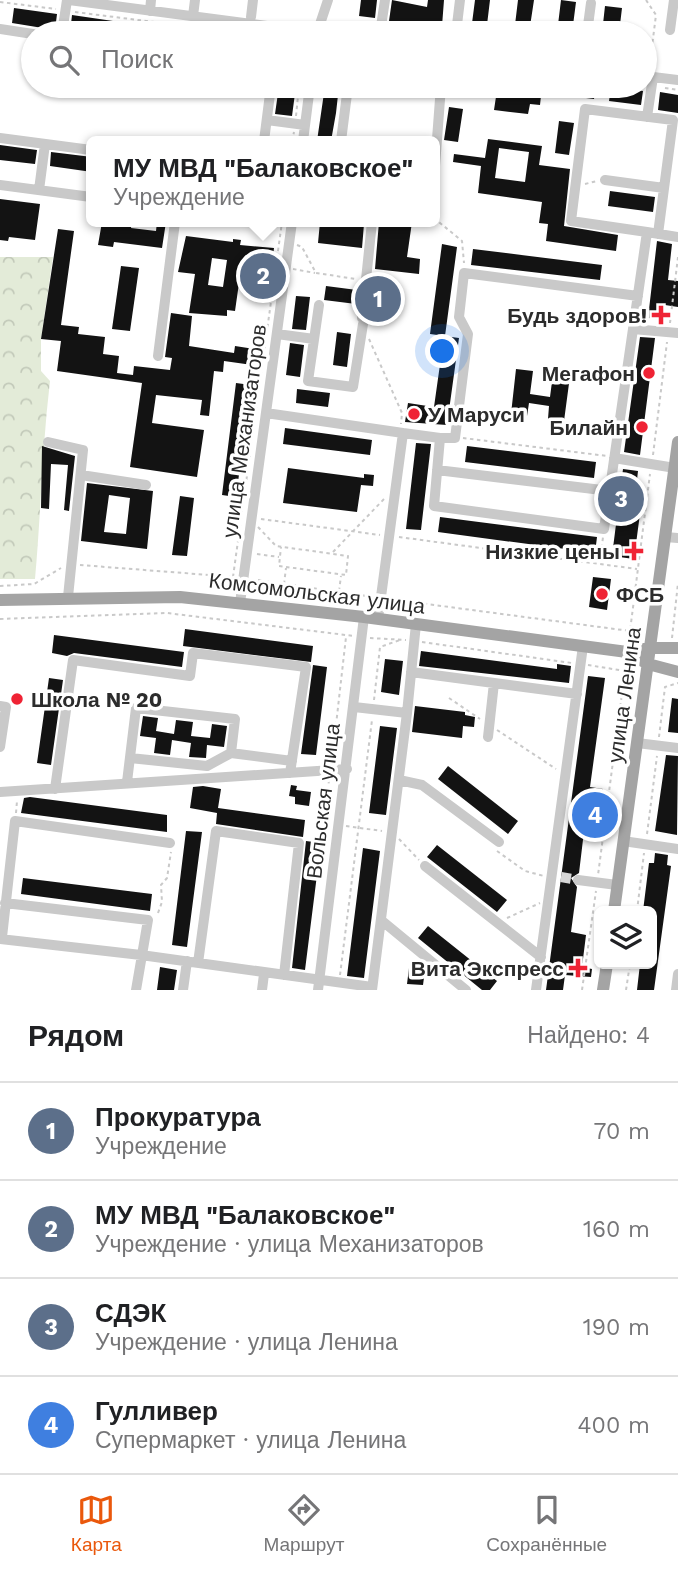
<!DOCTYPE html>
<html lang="ru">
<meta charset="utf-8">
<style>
body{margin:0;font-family:"Work Sans",sans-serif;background:#f2f2f2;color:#202124}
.controls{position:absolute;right:21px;bottom:21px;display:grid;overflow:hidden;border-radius:10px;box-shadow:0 2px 5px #0004}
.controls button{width:63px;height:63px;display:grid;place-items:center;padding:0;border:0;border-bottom:2px solid #e0e0e0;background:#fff;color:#202124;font:35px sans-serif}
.you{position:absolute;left:443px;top:352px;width:24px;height:24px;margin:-18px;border:5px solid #fff;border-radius:50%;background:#1a73e8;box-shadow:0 0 0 10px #1a73e833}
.badge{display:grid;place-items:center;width:46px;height:46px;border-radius:50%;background:#ea580c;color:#fff;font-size:23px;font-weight:700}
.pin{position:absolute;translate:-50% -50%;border:4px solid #fff;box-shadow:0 2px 7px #0006}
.popup{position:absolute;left:86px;top:136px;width:354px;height:91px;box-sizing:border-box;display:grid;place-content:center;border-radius:10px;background:#fff;filter:drop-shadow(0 2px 5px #0005);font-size:23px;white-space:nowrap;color:#757577}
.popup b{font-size:26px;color:#202124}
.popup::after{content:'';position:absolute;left:50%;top:100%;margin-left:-14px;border:14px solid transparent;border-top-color:#fff}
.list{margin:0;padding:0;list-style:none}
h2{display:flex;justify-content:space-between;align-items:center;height:91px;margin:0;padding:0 28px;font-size:30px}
h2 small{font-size:23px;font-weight:400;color:#757577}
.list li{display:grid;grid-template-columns:46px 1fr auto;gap:21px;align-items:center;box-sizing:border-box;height:98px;padding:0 28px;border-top:2px solid #e0e0e0}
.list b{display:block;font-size:26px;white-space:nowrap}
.list p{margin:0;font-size:23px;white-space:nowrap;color:#757577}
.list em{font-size:23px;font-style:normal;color:#757577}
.icon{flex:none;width:38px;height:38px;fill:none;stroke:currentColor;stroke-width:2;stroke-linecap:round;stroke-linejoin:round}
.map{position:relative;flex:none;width:678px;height:990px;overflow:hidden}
.search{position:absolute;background:#fff;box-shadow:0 2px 5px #0004;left:21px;right:21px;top:21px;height:77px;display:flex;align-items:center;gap:18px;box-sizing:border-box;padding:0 24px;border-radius:38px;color:#757577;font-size:26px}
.sheet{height:483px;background:#fff}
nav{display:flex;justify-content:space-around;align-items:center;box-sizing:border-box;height:98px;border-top:2px solid #e0e0e0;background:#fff;font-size:19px;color:#757577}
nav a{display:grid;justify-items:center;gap:4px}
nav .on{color:#ea580c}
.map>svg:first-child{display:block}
</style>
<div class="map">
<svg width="678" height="990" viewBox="0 0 678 990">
<defs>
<pattern id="forest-crowns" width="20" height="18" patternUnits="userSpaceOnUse" patternTransform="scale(1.75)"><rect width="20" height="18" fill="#e3ebd8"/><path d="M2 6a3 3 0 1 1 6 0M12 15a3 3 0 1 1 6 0" fill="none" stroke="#c3caba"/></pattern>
</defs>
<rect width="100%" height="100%" fill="#fff"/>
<path fill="url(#forest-crowns)" d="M0 257H53L41 339V371L50 381C42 447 41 513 35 579H0Z"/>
<path fill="#131313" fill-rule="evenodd" d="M361 0H377L375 18 359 16Z
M392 0 427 7 428 0H444L442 26 389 21Z
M475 0H490L486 33 471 31Z
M518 0H534L529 33H514Z
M561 0 576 2 572 33H557Z
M605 6 622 8 619 33H602Z
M14 8 57 14 55 30 12 23Z
M72 15 113 21 111 33H70Z
M127 23 176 29V33H126Z
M279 86H296L292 116 275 114Z
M325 86H339L336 113 331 141H317Z
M563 86H596L594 99 562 95Z
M611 87 643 91 641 105 609 101Z
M497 90 541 96 540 105 530 104 528 114 494 110Z
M660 92 678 95V113L658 110Z
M449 107 463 109 458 142 444 140Z
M559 121 574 123 569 155 555 153Z
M488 139 542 146 539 165 570 169 564 226 618 235 616 251 546 241 548 224 539 223 542 202 478 193 481 166 453 162 454 154 485 158ZM499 148 529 152 525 182 495 178Z
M0 145 37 150 35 164 0 160Z
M51 152 92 157V172L50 166Z
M610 191 655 197 653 212 608 206Z
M0 199 40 204 35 240 9 237 8 241 0 240Z
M102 222H132L131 228 156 231 157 222H166L162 248 114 242 113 247 98 245Z
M320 222 364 224 362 248 318 243Z
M379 222H412L407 257 420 259 419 274 375 269Z
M58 229 74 231 61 325 79 327 78 334 105 337 103 354 119 356 117 373 133 375 134 366 170 370 172 358 165 357 171 313 192 316 189 346 234 353 235 346 261 350 259 366 224 361 223 372 214 371 209 416 200 415 202 400 156 395 152 423 204 430 197 477 130 467 142 383 57 371 61 341 41 339Z
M186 236 233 242V239L241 240 240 245 274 248 267 301 251 298 254 271 241 269 235 311 227 310V316L189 313 195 274 178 272ZM212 258 227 260 223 287 208 285Z
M657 241 672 244 668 280 678 281V307L665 305 663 320 648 318Z
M442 244 457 247 445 336 430 334Z
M473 249 602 265 600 280 471 265Z
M121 266 139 268 130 331 112 329Z
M373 281 393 284 387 305H391L390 314 370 312Z
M326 286 357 290 356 304 324 300Z
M296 296 310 297 306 330 292 329Z
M337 332 351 334 347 367 333 365Z
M444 336 459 338 447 425 405 422 408 403 434 407Z
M640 337 655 338 640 455 624 452Z
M290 343 304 345 300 377 286 375Z
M516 369 533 371 530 394 550 397 553 374 570 376 564 421 548 419 549 406 529 403 527 416 511 414Z
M236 383 251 385 236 497 222 495Z
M297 389 330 393 328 407 296 403Z
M285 428 372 440 370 455 283 444Z
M416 443 431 444 421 530 406 529Z
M42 446 75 456 69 511 64 510 68 465 51 464 49 509 41 508Z
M467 446 596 462 594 478 465 462Z
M288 468 364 478V474L374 475 373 486 361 485 357 512 283 503Z
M623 469 638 471 634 505 641 506 634 559 612 556Z
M87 483 153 491 147 549 81 541ZM109 495 130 498 126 534 104 532Z
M180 496 194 498 187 556 172 555Z
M440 517 597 537 595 553 438 532Z
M593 577 611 579 607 610 589 607Z
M185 629 313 646 311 662 183 646Z
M54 635 184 652 182 667 74 653 67 656 52 653Z
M421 651 557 669V664L571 666 569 683 419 666Z
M385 659 403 661 399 695 381 692Z
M313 665 327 667 316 755 301 754Z
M588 676 605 678 590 787 603 789 598 825 585 823 579 873 571 878 577 887 571 932 586 935 582 967 592 969 591 977 565 975 563 990H546Z
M49 678 63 680 51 765 37 763Z
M672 698 678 699V733L668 732Z
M415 706 465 712V715L475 717 474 727 463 726 462 738 412 732Z
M143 716 158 718 156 731 174 734 176 720 193 722 191 736 210 738 212 724 227 726 224 747 207 745 206 758 189 757 191 743 172 740 170 755 154 753 156 738 140 736Z
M380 726 397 728 386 815 369 813Z
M666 755 678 756 677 835 655 831Z
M448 766 518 821 508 834 438 779Z
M291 785 297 786 296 790 311 792 309 806 295 804V797L289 796Z
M203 786 221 789 218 808 305 820 303 837 216 824 217 813 190 808 193 787Z
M30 797 167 815V832L21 813 24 798Z
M186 831 202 832 187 947 172 945Z
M306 841 321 843 305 970 292 968Z
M437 845 507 900 497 912 427 857Z
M363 848 380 851 364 978 347 976Z
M655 853 668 855 667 865 671 866 654 990H637L640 964H652V911H643L649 863H654Z
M23 878 152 894 150 911 21 894Z
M428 926 497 981 490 990H482L418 938Z
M160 967 177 970 174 990H157Z
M409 968 425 970 423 985 407 984Z"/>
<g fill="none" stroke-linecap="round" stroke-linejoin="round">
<path stroke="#d5d5d5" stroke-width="10" stroke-dasharray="10 5" stroke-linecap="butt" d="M561 877 578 880"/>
<path stroke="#c9c9c9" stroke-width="2" stroke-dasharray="3.5 3.5" stroke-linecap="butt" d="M646 0 656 15 650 62
M0 2 56 9
M75 12 241 33
M330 27 373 33
M665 88 678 90
M296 116 299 86
M292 141 294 132
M585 184 597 181
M434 218 462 241 464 263
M297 245 302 247 316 273 356 279
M293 269 315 273
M670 323 678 257
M369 339 402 413 401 424
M463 438 607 456
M653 455 667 342
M261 519 380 535
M258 527 276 546 348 556 346 575 279 566 281 547
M399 537 637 569
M333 552 385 498
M257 554 279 557
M600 562 603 537
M80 565 235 577
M233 577 282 222
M251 579 374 597
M284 584 286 568
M0 586 34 584 61 568
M339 591 341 576
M389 599 630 631 650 474
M0 619 167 613 354 636
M370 638 406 640
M672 638 678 583
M422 642 572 663
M588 665 625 671 598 875
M449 698 480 719
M374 700 380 647 400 640
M497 730 556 769
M659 737 665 687 678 683
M332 760 346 637
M329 780 323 823H330
M16 813 17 801
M346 826 382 831
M647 834 657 756
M399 839 419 860
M497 851 525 871 544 876
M637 911 644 853
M158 913 162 902 161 885 167 878 171 852
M507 918 540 903
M340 975 372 720
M582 990 596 891
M626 990 630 964"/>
<path stroke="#c9c9c9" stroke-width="10" d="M69 0 321 33
M150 11 151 0
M193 16 195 0
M251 17 253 0
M0 29 33 34
M670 30 674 0
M62 33 67 0
M317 33 328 0
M380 33 385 0
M456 33 460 0
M587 33 591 3
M645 76 678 80
M647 117 653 77
M267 120 305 125
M0 138 91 150
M264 141 271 86
M303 141 310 86
M341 141 348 86
M434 179 441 86
M605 180 664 188
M0 185 91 197
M39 190 45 144
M647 232 571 221 585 109 673 120 658 234
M319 305 308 381 353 387 363 324
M362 318 372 222
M633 329 647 232 678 237
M277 334 314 339
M158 356 175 222
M266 413 403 433 378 619
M403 433 440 438 434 506 604 529 633 329 678 333
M440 438H455L468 334 459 317 464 273 638 296
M48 442 83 450 68 597
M614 458 675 468
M437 470 610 491
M81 475 146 485
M665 537 678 538
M240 603 292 222
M411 672 577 694
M0 706 6 707 0 747
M354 707 407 713 372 990
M407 713 416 624
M488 737 494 683
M637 743 678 748
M130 758 207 766 231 753
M399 780 422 785 499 842
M127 782 136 708 235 719 231 753 292 761
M55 789 73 660 190 676 193 653 306 667 290 773
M0 792 347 769
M623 841 678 849
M425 866 541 957
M578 880 617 885
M5 903 148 920 136 990
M381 920 466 990
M2 937 15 821 170 843
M0 939 141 955 372 987
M198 963 216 831 299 843 284 975
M183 990 187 961
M262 990 264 974
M318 990 364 617
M536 990 583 646
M676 990 678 974"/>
<path stroke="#a4a4a4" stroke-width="12" d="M0 600 180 597 364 617 627 652 650 648H678
M627 652 648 664 678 672
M614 911 678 442
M603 990 607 964"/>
</g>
<g fill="#ef2334" stroke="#fff" stroke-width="2.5">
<path d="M657.5 304.5h7v7h7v7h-7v7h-7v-7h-7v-7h7z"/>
<circle cx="649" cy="373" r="7"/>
<circle cx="414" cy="414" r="7"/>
<circle cx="642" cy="427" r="7"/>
<path d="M630.5 540.5h7v7h7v7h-7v7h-7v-7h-7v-7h7z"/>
<circle cx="602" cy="594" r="7"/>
<circle cx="17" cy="699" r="7"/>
<path d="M574.5 957.5h7v7h7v7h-7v7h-7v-7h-7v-7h7z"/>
</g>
<g text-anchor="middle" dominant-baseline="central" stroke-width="7" stroke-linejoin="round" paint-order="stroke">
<g font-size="21" font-weight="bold" fill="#2c2c2c" stroke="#fff" text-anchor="end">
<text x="647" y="315">Будь здоров!</text>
<text x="635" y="373">Мегафон</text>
<text x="428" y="414" text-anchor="start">У Маруси</text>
<text x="628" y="427">Билайн</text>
<text x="620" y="551">Низкие цены</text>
<text x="616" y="594" text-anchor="start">ФСБ</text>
<text x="31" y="699" text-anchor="start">Школа № 20</text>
<text x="564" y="968">Вита Экспресс</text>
</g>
<g font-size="21" fill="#2c2c2c" stroke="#fff">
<text transform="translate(244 431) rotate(-82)">улица Механизаторов</text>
<text transform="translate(317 593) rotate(7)">Комсомольская улица</text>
<text transform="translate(624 695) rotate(-82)">улица Ленина</text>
<text transform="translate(323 801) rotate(-83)">Вольская улица</text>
</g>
</g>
</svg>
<div class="controls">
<button><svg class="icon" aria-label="layers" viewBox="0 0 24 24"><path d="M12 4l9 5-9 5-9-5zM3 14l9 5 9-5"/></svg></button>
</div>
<div class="you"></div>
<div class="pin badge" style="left:378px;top:299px;background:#5c6f8a">1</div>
<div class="pin badge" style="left:263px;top:276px;background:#5c6f8a">2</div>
<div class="popup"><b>МУ МВД &quot;Балаковское&quot;</b>Учреждение</div>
<div class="pin badge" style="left:621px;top:499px;background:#5c6f8a">3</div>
<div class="pin badge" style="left:595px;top:815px;background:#3f7fe0">4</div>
<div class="search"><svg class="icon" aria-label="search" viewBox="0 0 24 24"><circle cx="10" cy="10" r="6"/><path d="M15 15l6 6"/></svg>Поиск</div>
</div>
<section class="sheet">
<h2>Рядом<small>Найдено: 4</small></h2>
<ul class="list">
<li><span class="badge" style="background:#5c6f8a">1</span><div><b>Прокуратура</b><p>Учреждение</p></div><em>70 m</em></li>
<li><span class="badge" style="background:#5c6f8a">2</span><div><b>МУ МВД &quot;Балаковское&quot;</b><p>Учреждение · улица Механизаторов</p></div><em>160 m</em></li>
<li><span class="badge" style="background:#5c6f8a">3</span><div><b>СДЭК</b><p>Учреждение · улица Ленина</p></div><em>190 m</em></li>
<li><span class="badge" style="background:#3f7fe0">4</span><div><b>Гулливер</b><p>Супермаркет · улица Ленина</p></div><em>400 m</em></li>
</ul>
</section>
<nav>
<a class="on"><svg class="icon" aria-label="map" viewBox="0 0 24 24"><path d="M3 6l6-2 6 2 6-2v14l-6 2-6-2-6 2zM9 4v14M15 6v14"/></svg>Карта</a>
<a><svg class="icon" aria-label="directions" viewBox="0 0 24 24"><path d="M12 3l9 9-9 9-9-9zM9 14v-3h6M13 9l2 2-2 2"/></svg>Маршрут</a>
<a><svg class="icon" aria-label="saved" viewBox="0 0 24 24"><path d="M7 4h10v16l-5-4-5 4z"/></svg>Сохранённые</a>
</nav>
